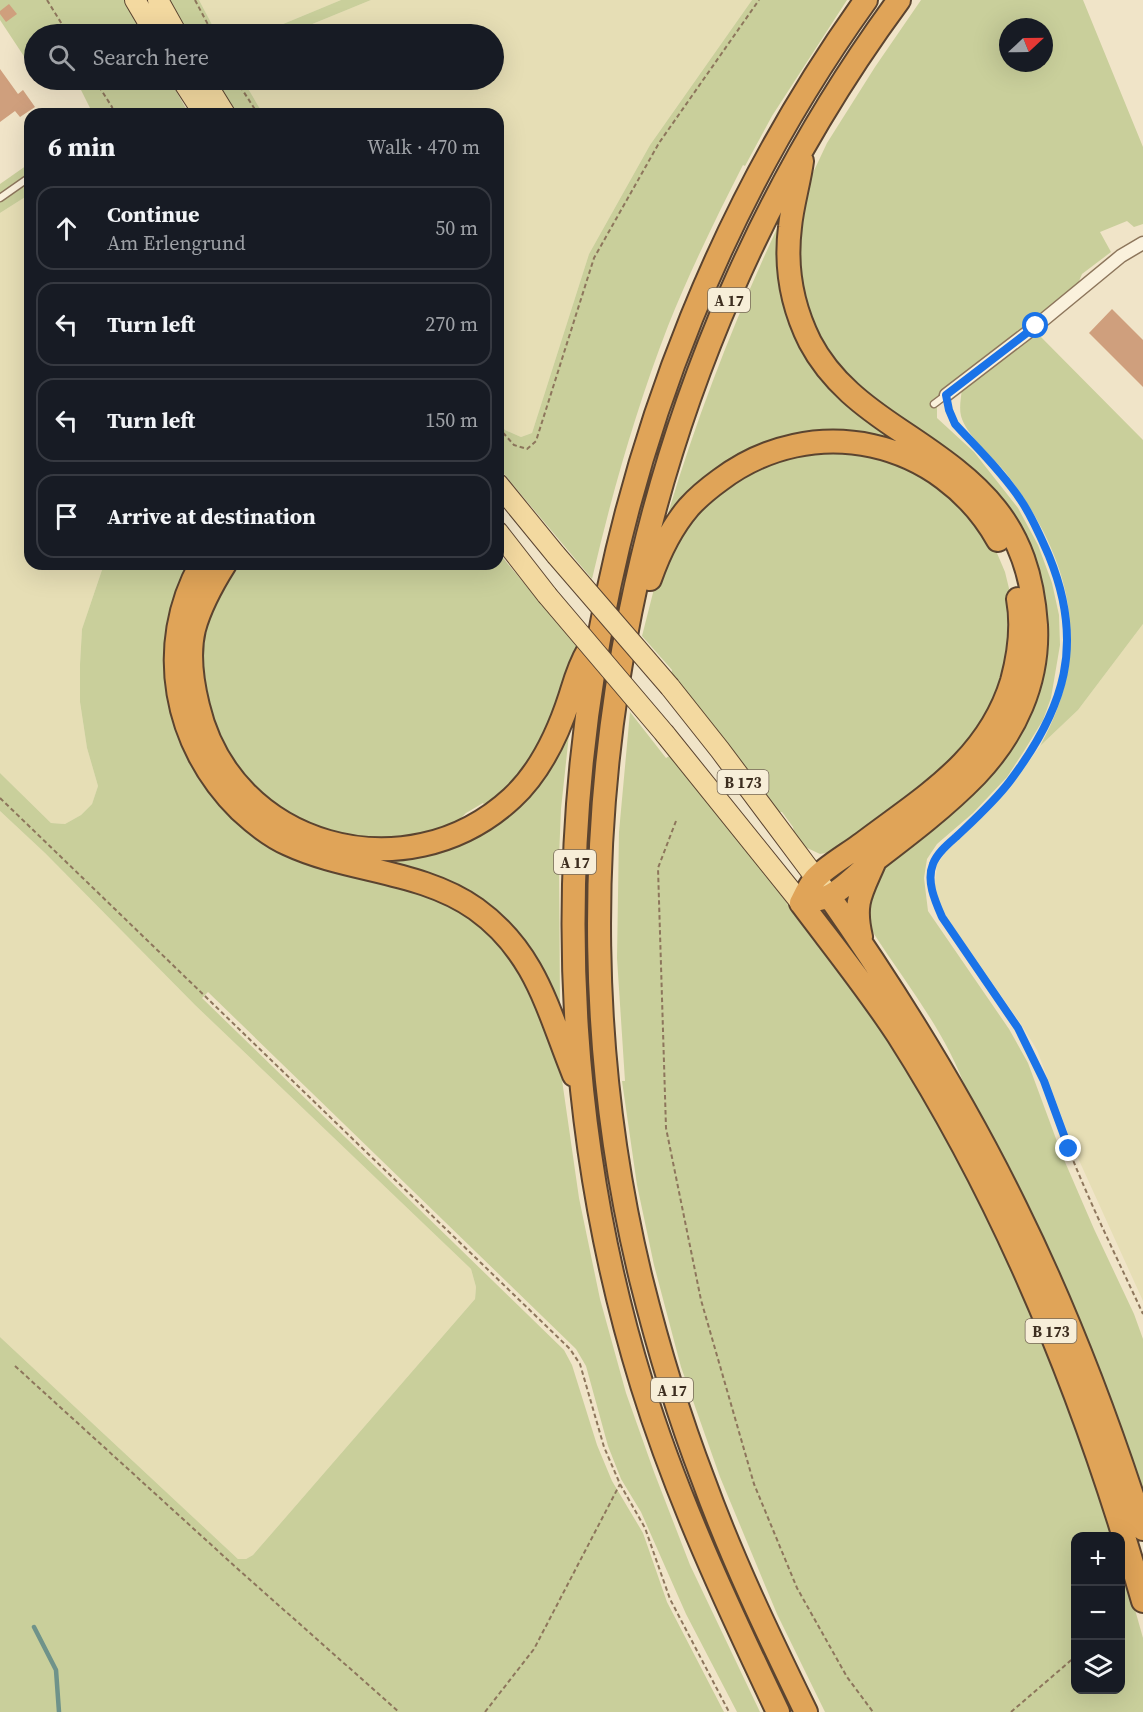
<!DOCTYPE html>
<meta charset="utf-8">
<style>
body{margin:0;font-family:"Source Serif 4",serif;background:#242831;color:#f1f3f6}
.controls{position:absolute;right:18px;bottom:18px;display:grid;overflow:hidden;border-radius:12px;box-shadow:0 6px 24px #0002}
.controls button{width:54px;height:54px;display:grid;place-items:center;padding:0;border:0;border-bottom:2px solid #363941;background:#171b24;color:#f1f3f6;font:30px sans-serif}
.compass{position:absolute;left:999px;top:18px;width:54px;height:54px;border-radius:50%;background:#171b24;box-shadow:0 6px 24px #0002;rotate:68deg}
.stop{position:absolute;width:18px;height:18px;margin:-14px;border:4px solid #1a73e8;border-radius:50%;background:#fff}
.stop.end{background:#1a73e8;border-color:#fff;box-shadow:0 2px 6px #0008}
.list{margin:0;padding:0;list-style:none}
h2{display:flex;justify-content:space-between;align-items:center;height:78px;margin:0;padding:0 24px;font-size:26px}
h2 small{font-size:20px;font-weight:400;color:#9ea1a6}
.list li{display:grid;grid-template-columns:39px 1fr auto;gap:18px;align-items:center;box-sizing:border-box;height:84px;margin:0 12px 12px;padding:0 12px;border:2px solid #363941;border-radius:18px}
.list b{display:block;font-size:22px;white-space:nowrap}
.list p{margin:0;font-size:20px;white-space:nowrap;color:#9ea1a6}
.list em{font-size:20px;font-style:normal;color:#9ea1a6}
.icon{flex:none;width:33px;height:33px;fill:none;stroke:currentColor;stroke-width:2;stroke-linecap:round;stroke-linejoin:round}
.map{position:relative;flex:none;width:1143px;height:1712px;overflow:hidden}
.search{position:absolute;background:#171b24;box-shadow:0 6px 24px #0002;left:24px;top:24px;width:480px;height:66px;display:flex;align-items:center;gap:15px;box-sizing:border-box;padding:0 21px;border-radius:33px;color:#9ea1a6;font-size:22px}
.panel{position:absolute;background:#171b24;box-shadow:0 6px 24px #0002;left:24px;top:108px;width:480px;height:462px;border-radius:18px}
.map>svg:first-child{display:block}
</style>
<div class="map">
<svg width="1143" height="1712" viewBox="0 0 1143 1712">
<rect width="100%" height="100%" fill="#f0e4c8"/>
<path fill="#e6deb5" d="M199 0H341L259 34H217Z
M371 0H752L650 145 589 254 532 433 521 437 505 430 498 422V114H263L243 80H494V34H288Z
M30 194V564H104L82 629 80 664V702L87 748 98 786 92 804 81 815 65 824 51 823 0 773V213Z
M1143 624V1301L1073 1147 1037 1050 1021 1024 945 915 938 900 935 884 937 865 945 853 988 812 1011 787 1040 746 1078 710Z
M0 811 45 853 195 1005 471 1269 476 1287 475 1299 253 1555 246 1559H238L0 1337Z"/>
<path fill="#c9cf9b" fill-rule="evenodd" d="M0 0H127L146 34H34V65L31 67 0 20Z
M168 0H199L217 34H188Z
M341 0H371L288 34H259Z
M752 0H847L772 116 745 166 743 165C716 218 690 271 668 326 636 409 612 493 592 579L498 467V422L505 430 521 437 532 433 589 254 650 145Z
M921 0H1083L1143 147V224L1134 227 1127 221 1100 232 1111 252 1082 274 1077 286 1030 326 932 401 937 408V418L974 452 1018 508 1038 545 1052 583 1059 615 1060 645 1051 698 1043 720 1024 751 1007 777 973 813 937 844 927 859 924 878 928 911 1009 1029 1028 1063 1062 1155 1094 1229 1134 1314 1143 1339V1500L967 1092C947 1034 907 985 874 934L867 920 869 880 1000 760 1032 561 891 417 825 354 806 318 795 231 811 177 827 143 875 67ZM1008 27H1044V63H1008Z
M76 80H170L189 114H93Z
M213 80H243L263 114H235Z
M30 163V194L0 213V184Z
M781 220 795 325 911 444 810 436 664 527C695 421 734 320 781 220Z
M1035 331 1143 440V624L1078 710 1040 746C1095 649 1071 558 1006 473 993 457 966 435 961 416 959 408 961 397 962 389Z
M849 449 934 478 994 546 1005 572 1014 609 1000 694 972 742 943 768 889 812 832 852 820 854 803 846 795 837 793 827 782 812H774L671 676 672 670 642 636 656 581 694 510 774 457Z
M498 552 577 647 569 681 542 748 488 810 483 803 466 813 452 827 433 833 367 839 317 828 291 815 256 788 224 749 199 687 202 633 220 597 240 564H498Z
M104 564H193V759L399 883 472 914 526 971 561 1073 579 1198 600 1299 626 1393 654 1472 690 1565 760 1712H737L686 1614 641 1512 621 1479 608 1446 586 1366 576 1349 208 992 202 998 564 1350 572 1365 597 1445 612 1481 643 1533 667 1602 724 1712H0V1337L238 1559H246L253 1555 475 1299 476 1287 471 1269 195 1005 45 853 0 811V773L51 823 65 824 81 815 92 804 98 786 87 748 80 702V664L82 629Z
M630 712 666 758 671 755 761 869 870 1012 942 1125 993 1223 1052 1356 1114 1536H1076V1690H1120L1121 1560 1143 1638V1712H825L777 1614 720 1477 681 1367 654 1265 637 1185 622 1081H625L617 958 619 832Z
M570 725 561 809 559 857 560 1010 524 945 352 855 460 839Z"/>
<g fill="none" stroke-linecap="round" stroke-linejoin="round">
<path stroke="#6f938a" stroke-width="4.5" d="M34 1627 56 1670 59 1712"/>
</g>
<path fill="#cf9f7d" d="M9 4 17 14 6 22 0 14V11Z
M0 69 18 94 23 90 35 107 20 117 15 111 0 122Z
M1112 309 1143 340V387L1089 333Z"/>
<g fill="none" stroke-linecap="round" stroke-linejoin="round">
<defs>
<path id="lane" d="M0 198 30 177
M934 404 946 395"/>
<path id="street" d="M946 395 1036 326 1121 256 1143 243"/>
<path id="primary" d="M135 0 155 34
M158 0 177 34
M182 80 204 114
M204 80 225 114
M498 484 556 555
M498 532 547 595
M670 687 720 750 824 889
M665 734 801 903"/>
<path id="highway" d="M201 564C155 646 174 745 240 810 254 823 270 836 288 844 348 872 421 870 476 909 536 952 548 1011 574 1075
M225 564C213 583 200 607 194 629 188 654 192 682 198 706 231 847 406 896 512 798 540 772 558 734 570 697 575 681 579 666 588 651
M650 579C659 553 671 528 689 507 698 497 709 488 720 480 813 410 941 439 998 540
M829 896C898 995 963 1099 1016 1208 1067 1311 1108 1419 1143 1529
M801 903C810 901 820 900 829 896 842 890 855 876 866 867 904 838 943 809 976 775 1015 734 1039 682 1036 625 1029 522 981 484 901 431 865 407 831 382 810 342 792 306 785 267 790 227 792 205 799 183 802 161
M801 903C805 895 809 886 815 879 824 868 850 853 863 843 925 796 988 760 1012 681 1019 655 1023 626 1018 599
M801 903C834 947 868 989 898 1035 1009 1209 1087 1403 1143 1601
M861 937C853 903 861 893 874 863
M778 1712C727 1605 677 1498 642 1385 499 921 583 395 866 0
M806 1712C769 1636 732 1559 703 1479 678 1414 658 1347 641 1279 535 843 633 361 899 0"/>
</defs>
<use href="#lane" stroke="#8d765c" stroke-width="9"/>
<use href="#street" stroke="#8d765c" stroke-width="15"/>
<use href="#primary" stroke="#5b4430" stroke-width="22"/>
<use href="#highway" stroke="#5b4430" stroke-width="26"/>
<path stroke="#8d765c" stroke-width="2" stroke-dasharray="4.5 3" stroke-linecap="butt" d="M47 0 68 34
M195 0 213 34
M95 80 112 107 114 114
M236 80 258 114
M948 408 955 424C977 448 1004 473 1022 501 1095 620 1077 719 979 815 961 833 927 854 931 883 935 910 951 930 965 951 989 984 1015 1017 1033 1054 1047 1085 1056 1118 1069 1150 1091 1206 1118 1260 1143 1314
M498 427 514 445 527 449 536 441 594 258 659 143 759 0
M0 798 570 1349 580 1364 604 1447 620 1484 645 1528 670 1599 729 1712
M676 821 658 868 666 1128 701 1300 754 1484 797 1588 847 1677 873 1712
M15 1366 240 1571 399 1712
M485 1712 534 1649 620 1484
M1011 1712 1076 1656"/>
<use href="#lane" stroke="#faf1dc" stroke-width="6"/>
<use href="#street" stroke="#faf1dc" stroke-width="12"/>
<use href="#primary" stroke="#f3d9a0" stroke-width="20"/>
<use href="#highway" stroke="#e0a458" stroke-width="22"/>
<defs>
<path id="primary-bridge" d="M556 555 670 687
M547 595 665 734"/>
</defs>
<use href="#primary-bridge" stroke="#5b4430" stroke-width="22" stroke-linecap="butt"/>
<use href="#primary-bridge" stroke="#f3d9a0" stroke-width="20"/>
</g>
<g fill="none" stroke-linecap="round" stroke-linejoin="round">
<path stroke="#1a73e8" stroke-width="8" d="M1036 326 946 395 949 410 955 424C977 448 1002 472 1020 499 1032 516 1041 538 1049 556 1085 644 1065 708 1010 781 995 801 975 819 956 837 948 844 937 853 933 864 926 881 935 901 942 917L1018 1028 1044 1081 1069 1149"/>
</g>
<g text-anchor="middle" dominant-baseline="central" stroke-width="6" stroke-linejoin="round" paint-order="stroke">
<g fill="#f7eed8" stroke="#756857" stroke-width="1.5">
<rect x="708" y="288" width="42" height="24" rx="4.5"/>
<rect x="717.5" y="770" width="51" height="24" rx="4.5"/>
<rect x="554" y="850" width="42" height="24" rx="4.5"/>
<rect x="1025.5" y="1319" width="51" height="24" rx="4.5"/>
<rect x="651" y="1378" width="42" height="24" rx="4.5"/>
</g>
<g font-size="15" font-weight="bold" fill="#3d2e20">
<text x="729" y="300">A 17</text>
<text x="743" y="782">B 173</text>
<text x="575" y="862">A 17</text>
<text x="1051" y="1331">B 173</text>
<text x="672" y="1390">A 17</text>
</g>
</g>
</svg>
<div class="controls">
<button>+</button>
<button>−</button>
<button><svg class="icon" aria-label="layers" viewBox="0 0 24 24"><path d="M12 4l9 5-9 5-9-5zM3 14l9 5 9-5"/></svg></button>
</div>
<svg class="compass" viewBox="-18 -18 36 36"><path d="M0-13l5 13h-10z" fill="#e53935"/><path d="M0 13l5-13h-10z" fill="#9ea1a6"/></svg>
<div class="stop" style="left:1036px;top:326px"></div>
<div class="stop end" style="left:1069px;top:1149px"></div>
<div class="search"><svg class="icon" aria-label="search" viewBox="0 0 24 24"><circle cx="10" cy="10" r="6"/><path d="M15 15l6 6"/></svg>Search here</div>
<section class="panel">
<h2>6 min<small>Walk · 470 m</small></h2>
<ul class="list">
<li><svg class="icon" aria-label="ahead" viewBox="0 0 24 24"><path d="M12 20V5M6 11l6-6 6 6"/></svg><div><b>Continue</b><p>Am Erlengrund</p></div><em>50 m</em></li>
<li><svg class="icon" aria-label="left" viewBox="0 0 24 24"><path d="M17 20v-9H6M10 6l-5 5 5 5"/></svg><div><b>Turn left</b></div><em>270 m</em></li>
<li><svg class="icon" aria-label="left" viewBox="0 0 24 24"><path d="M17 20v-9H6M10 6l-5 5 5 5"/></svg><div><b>Turn left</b></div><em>150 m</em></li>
<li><svg class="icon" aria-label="arrive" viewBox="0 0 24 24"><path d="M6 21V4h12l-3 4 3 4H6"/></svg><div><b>Arrive at destination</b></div></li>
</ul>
</section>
</div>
